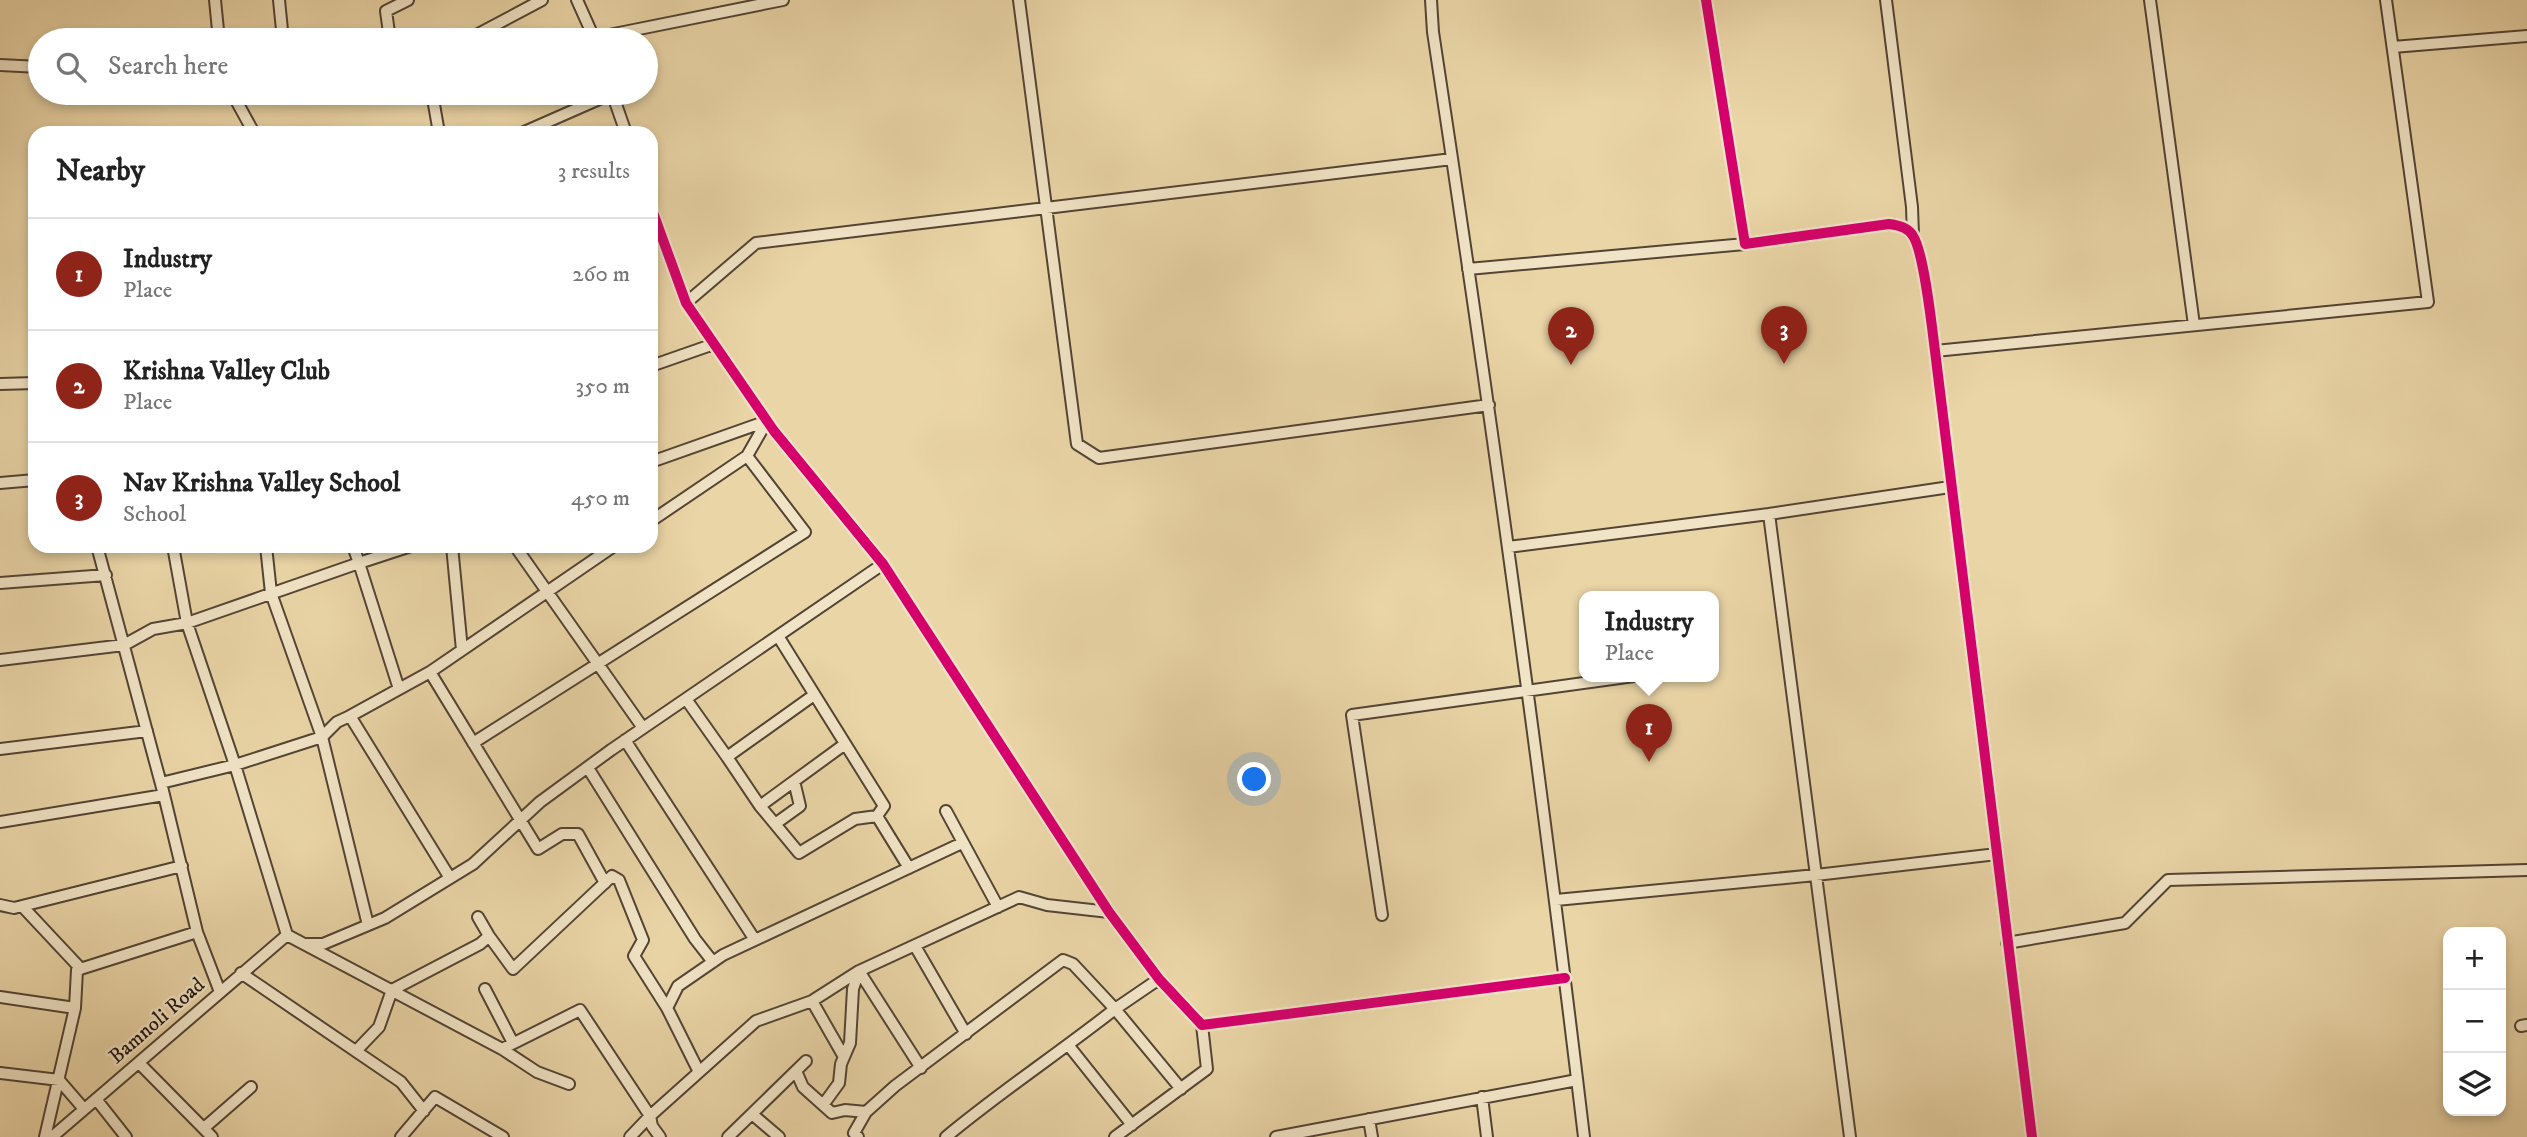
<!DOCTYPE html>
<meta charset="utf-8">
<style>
body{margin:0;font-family:"IM FELL DW Pica",serif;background:#f2f2f2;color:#222}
.controls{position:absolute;right:21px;bottom:21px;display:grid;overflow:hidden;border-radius:14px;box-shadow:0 4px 10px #0003}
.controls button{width:63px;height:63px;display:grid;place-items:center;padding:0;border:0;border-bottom:2px solid #e0e0e0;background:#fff;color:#222;font:35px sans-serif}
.you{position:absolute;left:1255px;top:780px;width:24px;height:24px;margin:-18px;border:5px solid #fff;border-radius:50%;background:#1a73e8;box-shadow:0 0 0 10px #1a73e833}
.badge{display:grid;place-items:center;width:46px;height:46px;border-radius:50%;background:#8f2418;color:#fff;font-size:23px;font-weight:700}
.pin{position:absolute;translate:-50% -58px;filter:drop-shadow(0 2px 4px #0008)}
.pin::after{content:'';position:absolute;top:37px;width:24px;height:21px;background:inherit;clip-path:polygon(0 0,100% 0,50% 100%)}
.popup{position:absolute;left:1579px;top:591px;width:140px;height:91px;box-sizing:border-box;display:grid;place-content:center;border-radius:14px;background:#fff;filter:drop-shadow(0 2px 5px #0005);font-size:23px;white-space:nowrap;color:#767676}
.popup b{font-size:26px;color:#222}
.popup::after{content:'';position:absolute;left:50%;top:100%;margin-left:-14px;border:14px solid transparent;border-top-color:#fff}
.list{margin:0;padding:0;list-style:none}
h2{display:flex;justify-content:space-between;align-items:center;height:91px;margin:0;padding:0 28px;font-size:30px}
h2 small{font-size:23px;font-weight:400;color:#767676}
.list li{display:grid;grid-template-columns:46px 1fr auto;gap:21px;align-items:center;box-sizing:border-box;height:112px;padding:0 28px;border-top:2px solid #e0e0e0}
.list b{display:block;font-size:26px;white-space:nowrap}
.list p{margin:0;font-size:23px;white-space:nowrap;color:#767676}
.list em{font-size:23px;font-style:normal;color:#767676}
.icon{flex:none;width:38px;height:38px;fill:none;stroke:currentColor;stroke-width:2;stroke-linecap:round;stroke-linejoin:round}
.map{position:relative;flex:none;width:2527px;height:1137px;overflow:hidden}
.search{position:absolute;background:#fff;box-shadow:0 4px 10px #0003;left:28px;top:28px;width:630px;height:77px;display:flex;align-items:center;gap:18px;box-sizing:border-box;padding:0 24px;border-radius:38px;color:#767676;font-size:26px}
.panel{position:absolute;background:#fff;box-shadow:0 4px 10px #0003;left:28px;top:126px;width:630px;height:427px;border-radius:21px}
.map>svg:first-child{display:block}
</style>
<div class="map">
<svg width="2527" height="1137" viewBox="0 0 2527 1137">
<rect width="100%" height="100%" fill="#ead5a7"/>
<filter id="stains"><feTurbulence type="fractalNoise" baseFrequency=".00286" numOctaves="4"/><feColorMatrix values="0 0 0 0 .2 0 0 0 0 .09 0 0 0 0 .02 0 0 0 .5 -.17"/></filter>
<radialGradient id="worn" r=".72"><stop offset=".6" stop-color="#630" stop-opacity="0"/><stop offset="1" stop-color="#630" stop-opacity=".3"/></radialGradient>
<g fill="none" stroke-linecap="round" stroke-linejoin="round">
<defs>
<path id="minor" d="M215 0 219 40
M279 0 283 40
M577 0 594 38
M1019 0 1077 444 1099 458 1489 405
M1431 0 1433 32C1489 400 1540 768 1584 1137
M1706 0 1745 244 1889 224C1897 225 1909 228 1913 236 1924 252 1932 328 1935 351L2032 1137
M1886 0 1912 207 1913 235
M2150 0 2194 325
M390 40 386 11 408 0
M467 40 542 0
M595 40 594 38 783 0
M2393 47 2527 36
M0 65 40 67
M232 93 254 133
M432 93 439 133
M612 93 626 133
M522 133 613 93
M651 207 686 303 774 431 883 564 1109 912 1159 979 1202 1025 1565 978
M1468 269 1745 244
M686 303 756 243 1452 159
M1935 351 2428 302 2386 0
M651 366 714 344
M0 384 35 383
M651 462 767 421
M0 483 35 480
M1769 514 1950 487
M651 521 747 456 767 421
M266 546 271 593 322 737 235 765 287 935 502 1049 580 1010 650 1116 652 1126 660 1137
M452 546 462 650
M515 546 643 728
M1508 547 1769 514 1850 1137
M0 583 106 575
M0 660 124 645 153 629 187 623 359 563 353 546
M430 672 614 546
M399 689 359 563 411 546
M686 699 727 757 814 695
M350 716 337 722 322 737 368 925
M625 740 755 940
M473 743 805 532 747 456
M0 749 147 731
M727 757 760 806 845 744
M588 768 695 939 713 962
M760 806 775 824 800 806 794 781
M946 811 998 907
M877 816 909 868
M0 822 164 795 161 783 235 765 187 623 173 546
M775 824 799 853 855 819 877 816 884 806 778 636
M450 878 350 716 430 672 538 849 562 834H578L605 883
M1556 900 1816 875 1997 854
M0 905 14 908 182 866
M22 906 81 969
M1382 915 1352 715 1634 676
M197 932 220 992
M489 936 513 969 612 876 619 880 643 940 634 956 667 1008
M2007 943 2125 923 2168 880 2527 870
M307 944H323L385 918 473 864 540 802 611 750 883 564
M915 946 966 1034
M241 973 401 1082 424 1111
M1159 979 1115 1009 1181 1089
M485 989 513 1043
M0 997 75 1008
M812 1001 844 1057
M2521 1026 2527 1025
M1069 1046 1132 1125
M502 1049 537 1072 569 1084
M356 1051 379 1027 392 990 480 944 489 936 478 917
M139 1063 212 1137
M796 1071 803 1087 832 1113 845 1110 866 1112
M699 1072 667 1008 678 986 723 955 962 843
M0 1073 59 1080 84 1109
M1482 1097 1487 1137
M96 1099 126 1137
M823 1105 839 1083 841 1064 850 1043 853 989 859 971 921 1068
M752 1114 779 1137
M1369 1119 1372 1137
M204 1128 251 1087
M45 1137 75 1008 77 970 197 932 164 795 97 546
M52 1137 287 935
M401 1137 435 1097 503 1137
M630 1137 650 1116 756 1021 812 1001 859 971 1019 897 1047 905 1109 912
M728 1137 806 1061
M858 1137 854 1133 866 1112 895 1086 1063 960 1073 964 1115 1009C1059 1053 1000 1092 946 1137
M1115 1137 1207 1069 1202 1025
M1276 1137 1577 1080"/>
</defs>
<use href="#minor" stroke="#524434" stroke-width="14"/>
<use href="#minor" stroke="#f1e4c6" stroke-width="10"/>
<defs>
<path id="cycleway" d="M1706 0 1745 244 1889 224C1897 225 1909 228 1913 236 1924 252 1932 328 1935 351L2032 1137
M651 207 686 303 774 431 883 564 1109 912 1159 979 1202 1025 1565 978"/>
</defs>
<use href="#cycleway" stroke="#f1e4c6" stroke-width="15"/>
<use href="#cycleway" stroke="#d6006c" stroke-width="10"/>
</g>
<g text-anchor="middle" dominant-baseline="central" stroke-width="5" stroke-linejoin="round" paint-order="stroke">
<g font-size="21" fill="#1f130d" stroke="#f1e4c6">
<text transform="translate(157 1021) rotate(-41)">Bamnoli Road</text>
</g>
</g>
<rect width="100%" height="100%" filter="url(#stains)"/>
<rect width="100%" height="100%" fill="url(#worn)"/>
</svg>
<div class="controls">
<button>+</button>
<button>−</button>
<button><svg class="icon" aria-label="layers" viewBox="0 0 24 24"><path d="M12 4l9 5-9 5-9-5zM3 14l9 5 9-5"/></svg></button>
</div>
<div class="you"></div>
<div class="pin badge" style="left:1649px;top:762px">1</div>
<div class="popup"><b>Industry</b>Place</div>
<div class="pin badge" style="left:1571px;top:365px">2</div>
<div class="pin badge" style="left:1784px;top:364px">3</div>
<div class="search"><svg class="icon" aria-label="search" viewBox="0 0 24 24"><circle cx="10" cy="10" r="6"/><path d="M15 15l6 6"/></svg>Search here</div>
<section class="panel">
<h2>Nearby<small>3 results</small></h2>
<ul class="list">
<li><span class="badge">1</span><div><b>Industry</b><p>Place</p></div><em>260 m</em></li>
<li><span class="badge">2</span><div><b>Krishna Valley Club</b><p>Place</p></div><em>350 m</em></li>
<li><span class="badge">3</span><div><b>Nav Krishna Valley School</b><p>School</p></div><em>450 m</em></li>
</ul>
</section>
</div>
